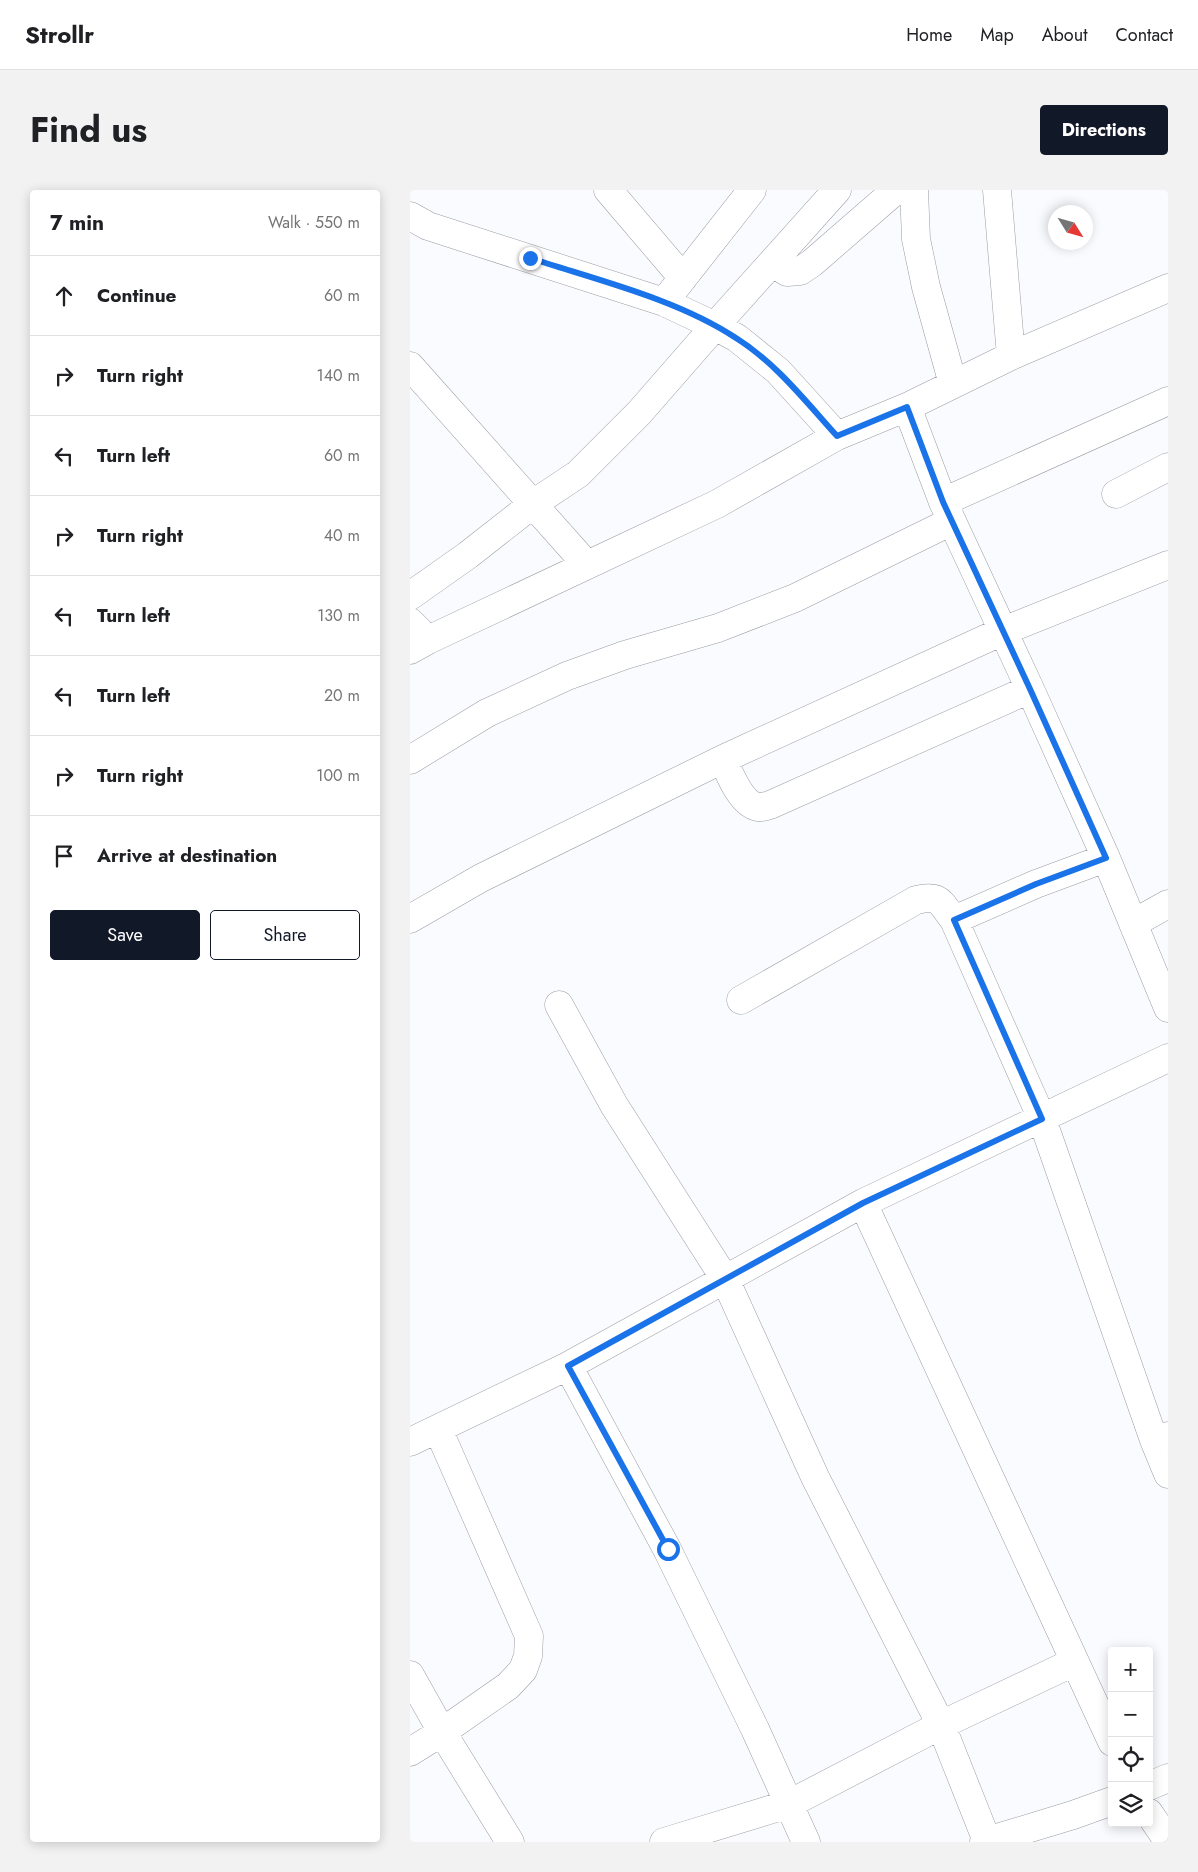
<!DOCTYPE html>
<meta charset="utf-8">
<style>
body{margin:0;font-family:Jost,sans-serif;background:#f2f2f2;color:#202124}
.controls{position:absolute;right:15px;bottom:15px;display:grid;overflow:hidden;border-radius:5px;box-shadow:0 2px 12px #0003}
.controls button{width:45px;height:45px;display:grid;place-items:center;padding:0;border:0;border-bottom:1px solid #e0e0e0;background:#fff;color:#202124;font:25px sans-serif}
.compass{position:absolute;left:638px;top:15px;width:45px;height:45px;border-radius:50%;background:#fff;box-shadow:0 2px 12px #0003;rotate:127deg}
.stop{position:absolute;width:15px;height:15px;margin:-11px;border:4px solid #1a73e8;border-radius:50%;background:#fff}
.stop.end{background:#1a73e8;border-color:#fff;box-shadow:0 1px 5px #0008}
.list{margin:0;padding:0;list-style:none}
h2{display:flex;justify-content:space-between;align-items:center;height:65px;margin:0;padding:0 20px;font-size:21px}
h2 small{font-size:16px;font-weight:400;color:#757577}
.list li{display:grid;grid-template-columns:32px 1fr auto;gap:15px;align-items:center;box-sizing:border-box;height:80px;padding:0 20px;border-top:1px solid #e0e0e0}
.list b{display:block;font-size:19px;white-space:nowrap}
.list em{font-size:16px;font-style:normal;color:#757577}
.actions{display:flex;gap:10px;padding:15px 20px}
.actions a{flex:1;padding:11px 0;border:1px solid #111827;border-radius:5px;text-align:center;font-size:18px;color:#111827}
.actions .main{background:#111827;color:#fff}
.icon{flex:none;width:28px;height:28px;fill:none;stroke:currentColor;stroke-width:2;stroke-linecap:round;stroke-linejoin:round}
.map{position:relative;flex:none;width:758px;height:1652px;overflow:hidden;border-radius:5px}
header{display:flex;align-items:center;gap:30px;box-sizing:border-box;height:70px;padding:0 25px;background:#fff;border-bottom:1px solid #e0e0e0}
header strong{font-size:24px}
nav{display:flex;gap:28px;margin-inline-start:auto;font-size:18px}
.intro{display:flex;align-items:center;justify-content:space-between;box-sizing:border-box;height:120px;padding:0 30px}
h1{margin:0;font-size:35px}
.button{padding:12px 22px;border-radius:5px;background:#111827;color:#fff;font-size:18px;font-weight:700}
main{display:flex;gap:30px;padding:0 30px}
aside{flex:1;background:#fff;border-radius:5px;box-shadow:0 2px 12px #0003}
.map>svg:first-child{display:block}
</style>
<header>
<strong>Strollr</strong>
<nav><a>Home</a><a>Map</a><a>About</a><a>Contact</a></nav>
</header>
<div class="intro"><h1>Find us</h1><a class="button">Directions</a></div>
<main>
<aside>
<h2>7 min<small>Walk · 550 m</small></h2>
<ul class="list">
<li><svg class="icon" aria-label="ahead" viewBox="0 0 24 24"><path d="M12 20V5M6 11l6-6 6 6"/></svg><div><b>Continue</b></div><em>60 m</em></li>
<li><svg class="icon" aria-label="right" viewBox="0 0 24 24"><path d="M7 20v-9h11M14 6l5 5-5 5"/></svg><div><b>Turn right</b></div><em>140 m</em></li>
<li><svg class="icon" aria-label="left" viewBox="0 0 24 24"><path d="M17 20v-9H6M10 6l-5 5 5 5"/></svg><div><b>Turn left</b></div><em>60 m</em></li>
<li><svg class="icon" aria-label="right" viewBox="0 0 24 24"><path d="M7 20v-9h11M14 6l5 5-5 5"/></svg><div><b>Turn right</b></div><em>40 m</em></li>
<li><svg class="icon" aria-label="left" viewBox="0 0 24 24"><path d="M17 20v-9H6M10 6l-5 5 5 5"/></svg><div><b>Turn left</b></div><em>130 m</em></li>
<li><svg class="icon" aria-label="left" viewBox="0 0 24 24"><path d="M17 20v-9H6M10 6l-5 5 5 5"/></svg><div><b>Turn left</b></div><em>20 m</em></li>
<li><svg class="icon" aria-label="right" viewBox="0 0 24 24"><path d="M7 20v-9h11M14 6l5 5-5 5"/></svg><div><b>Turn right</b></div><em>100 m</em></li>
<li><svg class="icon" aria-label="arrive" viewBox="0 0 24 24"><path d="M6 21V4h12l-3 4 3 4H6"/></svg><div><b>Arrive at destination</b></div></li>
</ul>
<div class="actions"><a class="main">Save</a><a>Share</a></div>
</aside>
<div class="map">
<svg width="758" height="1652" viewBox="0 0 758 1652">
<rect width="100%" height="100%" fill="#fafbff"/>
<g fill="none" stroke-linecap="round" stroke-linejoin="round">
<defs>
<path id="minor" d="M198 0 273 88
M504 0 506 49 516 97 543 194
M587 0 601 166
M0 26 18 36 254 112 305 136 327 148 368 181 427 246
M363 73 377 82 390 81 402 73 486 0
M254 112 342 0
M0 176 177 375
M497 217 533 312 620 499 696 668 758 818
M706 304 758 277
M533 312 758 211
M0 406 58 365 123 314 168 284 229 223 305 136 427 0
M0 432 18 450
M0 460 18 450 307 314 427 246 497 217 601 166 758 98
M313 569C319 583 331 614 348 617 351 618 356 616 360 615L620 499
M0 570 77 523 157 486 215 465 308 438 385 408 542 331
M0 729 71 688 313 569 593 441 758 375
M544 730 626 694 696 668
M724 733 758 714
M331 810 506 710C530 704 530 712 544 730L632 929 744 1250
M149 815 204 915 315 1089 405 1287 531 1535 577 1651
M453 1013 702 1552
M158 1176 257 1359 345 1539 396 1652
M758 1246 744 1250 758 1284
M0 1252 158 1176 453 1013 758 868
M0 1485 32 1542 100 1652
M0 1562 32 1542 98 1496 113 1480 118 1466 119 1446 28 1239
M739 1596 758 1588
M739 1623 758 1651
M254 1652 379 1614 531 1535 664 1472
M574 1652 663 1625 702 1611"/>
</defs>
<use href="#minor" stroke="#9b9da3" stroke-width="29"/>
<use href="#minor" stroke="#fff" stroke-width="28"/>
</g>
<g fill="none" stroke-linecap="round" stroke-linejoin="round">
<path stroke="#1a73e8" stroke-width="6" d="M120 68C187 90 267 109 326 148 366 173 396 212 427 246L497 217 533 312 620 499 696 668 626 694 544 730 632 929 453 1013 158 1176 258 1359"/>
</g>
</svg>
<div class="controls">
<button>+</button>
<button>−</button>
<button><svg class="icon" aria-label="locate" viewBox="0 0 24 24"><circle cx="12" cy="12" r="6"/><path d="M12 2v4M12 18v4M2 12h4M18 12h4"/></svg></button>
<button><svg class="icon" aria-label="layers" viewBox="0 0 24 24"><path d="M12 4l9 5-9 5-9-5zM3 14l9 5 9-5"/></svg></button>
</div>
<svg class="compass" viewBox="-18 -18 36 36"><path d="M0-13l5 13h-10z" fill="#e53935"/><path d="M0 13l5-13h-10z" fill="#757577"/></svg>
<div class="stop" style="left:258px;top:1359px"></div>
<div class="stop end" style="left:120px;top:68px"></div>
</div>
</main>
